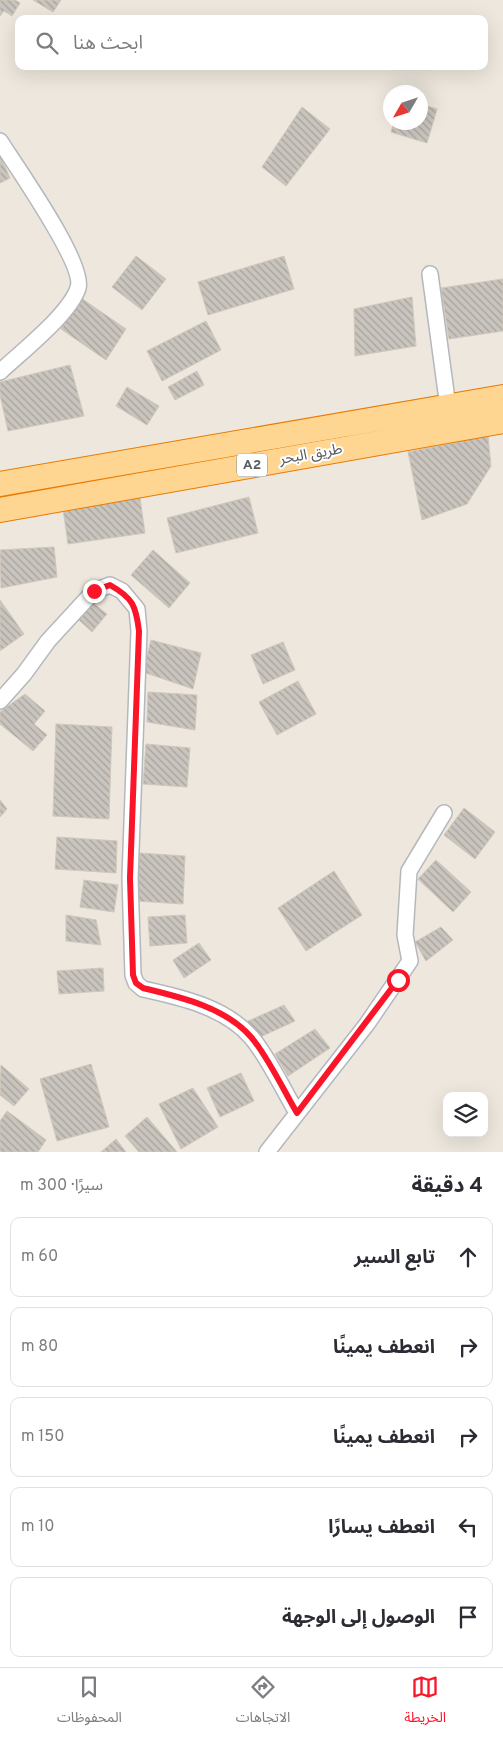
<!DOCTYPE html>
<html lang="ar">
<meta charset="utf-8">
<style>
body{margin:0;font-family:Overpass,"Noto Sans Arabic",sans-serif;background:#f7f7f7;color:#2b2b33;direction:rtl}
.controls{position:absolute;right:15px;bottom:15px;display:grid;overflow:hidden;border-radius:10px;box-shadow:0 5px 20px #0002}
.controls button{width:45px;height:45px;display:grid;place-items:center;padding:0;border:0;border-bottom:1px solid #e1e1e2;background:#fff;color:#2b2b33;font:25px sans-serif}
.compass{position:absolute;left:383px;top:85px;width:45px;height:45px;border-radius:50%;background:#fff;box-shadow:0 5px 20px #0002;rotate:231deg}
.stop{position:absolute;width:15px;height:15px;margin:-11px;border:4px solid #fb1529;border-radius:50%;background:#fff}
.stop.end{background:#fb1529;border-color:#fff;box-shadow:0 1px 5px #0008}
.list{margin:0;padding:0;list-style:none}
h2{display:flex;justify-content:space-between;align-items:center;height:65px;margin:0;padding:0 20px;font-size:21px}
h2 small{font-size:16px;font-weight:400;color:#7c7c81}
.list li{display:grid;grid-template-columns:32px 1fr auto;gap:15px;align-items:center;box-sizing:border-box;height:80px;margin:0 10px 10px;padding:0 10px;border:1px solid #e1e1e2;border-radius:10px}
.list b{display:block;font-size:19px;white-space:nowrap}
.list em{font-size:16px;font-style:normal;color:#7c7c81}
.icon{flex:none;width:28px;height:28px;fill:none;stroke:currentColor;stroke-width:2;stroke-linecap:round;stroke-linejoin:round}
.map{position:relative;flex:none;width:503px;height:1152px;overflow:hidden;direction:ltr}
.search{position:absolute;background:#fff;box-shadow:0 5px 20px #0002;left:15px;right:15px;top:15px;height:55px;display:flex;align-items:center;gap:12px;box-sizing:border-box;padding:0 18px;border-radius:10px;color:#7c7c81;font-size:19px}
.sheet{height:515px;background:#fff}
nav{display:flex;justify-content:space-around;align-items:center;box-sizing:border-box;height:70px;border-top:1px solid #e1e1e2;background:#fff;font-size:14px;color:#7c7c81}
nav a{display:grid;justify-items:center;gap:2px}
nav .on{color:#fb1529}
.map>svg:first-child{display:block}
</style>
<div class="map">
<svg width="503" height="1152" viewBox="0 0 503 1152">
<defs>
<pattern id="building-back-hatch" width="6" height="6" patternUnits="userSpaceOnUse" patternTransform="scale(1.25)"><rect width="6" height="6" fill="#c9c4bd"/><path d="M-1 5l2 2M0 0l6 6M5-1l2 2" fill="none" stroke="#a6a29d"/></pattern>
</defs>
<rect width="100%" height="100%" fill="#ede7dd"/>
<path fill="url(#building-back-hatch)" stroke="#d2c7bb" d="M0 0H15L20 3 12 16 4 11 0 16Z
M33 0H61L53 12Z
M420 104 437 109 427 143 391 132 394 122H420Z
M302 107 330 129 286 186 262 167Z
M0 155 10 178 0 183Z
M136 256 166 279 142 310 112 287Z
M284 256 294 289 208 315 198 282Z
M503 279V331L449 339 441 288Z
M412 297 416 346 355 356 354 309Z
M81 298 126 329 106 360 61 329Z
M206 321 221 350 162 381 147 351Z
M70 365 84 416 8 431 0 395V382Z
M197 371 204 385 175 400 168 387Z
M127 387 159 406 147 425 116 406Z
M488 436 491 466 467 504 422 520 408 452Z
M249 497 258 533 176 553 167 518Z
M140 498 145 533 68 544 63 509Z
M54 547 57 577 1 588 0 550Z
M153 550 190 583 169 608 131 575Z
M0 600 24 634 0 651Z
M93 603 107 614 92 632 79 620Z
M151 640 201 653 193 689 143 672Z
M283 642 295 670 263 684 251 655Z
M298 681 316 714 277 735 259 702Z
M148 692 197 695 195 730 147 722Z
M25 694 45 711 34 724 47 735 33 751 0 724V712Z
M56 724 112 727 109 819 53 816Z
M146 744 190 748 187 787 143 784Z
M0 800 7 809 0 817Z
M464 808 495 832 475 859 444 835Z
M57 837 117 841 116 873 55 869Z
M139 853 185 856 183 904 136 901Z
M436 860 471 892 453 912 418 879Z
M334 871 362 915 306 951 278 908Z
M84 880 118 885 114 912 80 907Z
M66 915 96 920 101 945 66 941Z
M185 915 187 943 150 946 148 917Z
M441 927 453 940 426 961 415 942Z
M199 943 211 960 184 978 173 960Z
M103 968 104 991 59 994 57 971Z
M284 1005 295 1021 256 1039 246 1022Z
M315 1029 330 1048 288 1076 275 1054Z
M91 1064 109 1127 57 1141 40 1079Z
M1 1065 29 1089 14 1106 0 1095Z
M241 1073 254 1101 220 1117 207 1088Z
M193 1088 218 1127 181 1149 159 1104Z
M7 1111 46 1140 38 1152H0V1121Z
M147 1117 177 1152H139L125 1136Z
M116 1139 126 1152H101Z"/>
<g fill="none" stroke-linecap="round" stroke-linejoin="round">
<defs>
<path id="minor" d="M0 141C15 165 86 265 78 288 70 314 21 352 0 372
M430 274 448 407
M0 701 24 674 48 641 94 591 110 585 122 591 137 609 139 631 130 878 133 975 136 983 143 989C180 997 225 1007 251 1037 267 1055 284 1091 297 1113
M267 1152 367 1024 410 961 405 935 409 871 444 813"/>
<path id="trunk" d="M0 484 503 397
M0 510 503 421"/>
</defs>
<use href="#minor" stroke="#b4b8bd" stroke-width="18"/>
<use href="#trunk" stroke="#ea7a00" stroke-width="26"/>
<use href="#minor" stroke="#fff" stroke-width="15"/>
<use href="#trunk" stroke="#ffd691" stroke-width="24"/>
</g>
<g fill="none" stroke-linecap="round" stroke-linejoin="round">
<path stroke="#fb1529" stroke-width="6" d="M94 591 110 585C133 598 136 606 139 631L130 878 133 975 136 983 143 988C180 997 225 1007 251 1037 267 1055 284 1091 297 1113L398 980"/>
</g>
<g text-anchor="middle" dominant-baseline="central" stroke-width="4" stroke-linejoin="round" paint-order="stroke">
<rect fill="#fff" stroke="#898e90" stroke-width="1" x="237" y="453.5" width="30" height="23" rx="4"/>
<g font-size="14" font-weight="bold" fill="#575d61">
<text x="252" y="465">A2</text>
</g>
<g font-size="15" fill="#575d61" stroke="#fff">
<text transform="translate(311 455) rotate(-10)">طريق البحر</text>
</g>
</g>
</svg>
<div class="controls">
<button><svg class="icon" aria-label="layers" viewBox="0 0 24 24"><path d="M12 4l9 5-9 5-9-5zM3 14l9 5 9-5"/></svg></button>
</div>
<svg class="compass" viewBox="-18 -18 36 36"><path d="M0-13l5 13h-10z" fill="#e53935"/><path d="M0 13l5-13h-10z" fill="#7c7c81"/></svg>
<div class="stop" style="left:398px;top:980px"></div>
<div class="stop end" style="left:94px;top:591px"></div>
<div class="search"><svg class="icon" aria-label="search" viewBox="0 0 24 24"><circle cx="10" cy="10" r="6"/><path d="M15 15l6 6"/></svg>ابحث هنا</div>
</div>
<section class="sheet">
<h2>4 دقيقة<small>سيرًا · 300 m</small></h2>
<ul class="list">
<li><svg class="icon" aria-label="ahead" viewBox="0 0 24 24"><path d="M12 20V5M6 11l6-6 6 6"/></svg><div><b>تابع السير</b></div><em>60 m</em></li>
<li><svg class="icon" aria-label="right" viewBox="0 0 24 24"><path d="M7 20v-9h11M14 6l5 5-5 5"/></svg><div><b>انعطف يمينًا</b></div><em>80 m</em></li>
<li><svg class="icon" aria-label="right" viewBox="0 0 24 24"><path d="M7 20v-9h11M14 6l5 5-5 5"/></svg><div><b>انعطف يمينًا</b></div><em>150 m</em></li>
<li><svg class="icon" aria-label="left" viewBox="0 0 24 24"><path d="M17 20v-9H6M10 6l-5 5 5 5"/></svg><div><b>انعطف يسارًا</b></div><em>10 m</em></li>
<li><svg class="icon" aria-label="arrive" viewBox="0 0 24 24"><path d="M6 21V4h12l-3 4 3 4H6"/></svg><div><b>الوصول إلى الوجهة</b></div></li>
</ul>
</section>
<nav>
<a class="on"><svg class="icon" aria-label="map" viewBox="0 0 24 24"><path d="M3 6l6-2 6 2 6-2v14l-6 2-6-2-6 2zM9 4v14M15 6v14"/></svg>الخريطة</a>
<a><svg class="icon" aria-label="directions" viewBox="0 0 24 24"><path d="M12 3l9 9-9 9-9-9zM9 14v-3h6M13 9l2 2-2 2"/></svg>الاتجاهات</a>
<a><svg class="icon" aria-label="saved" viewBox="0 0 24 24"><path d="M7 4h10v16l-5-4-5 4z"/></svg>المحفوظات</a>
</nav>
